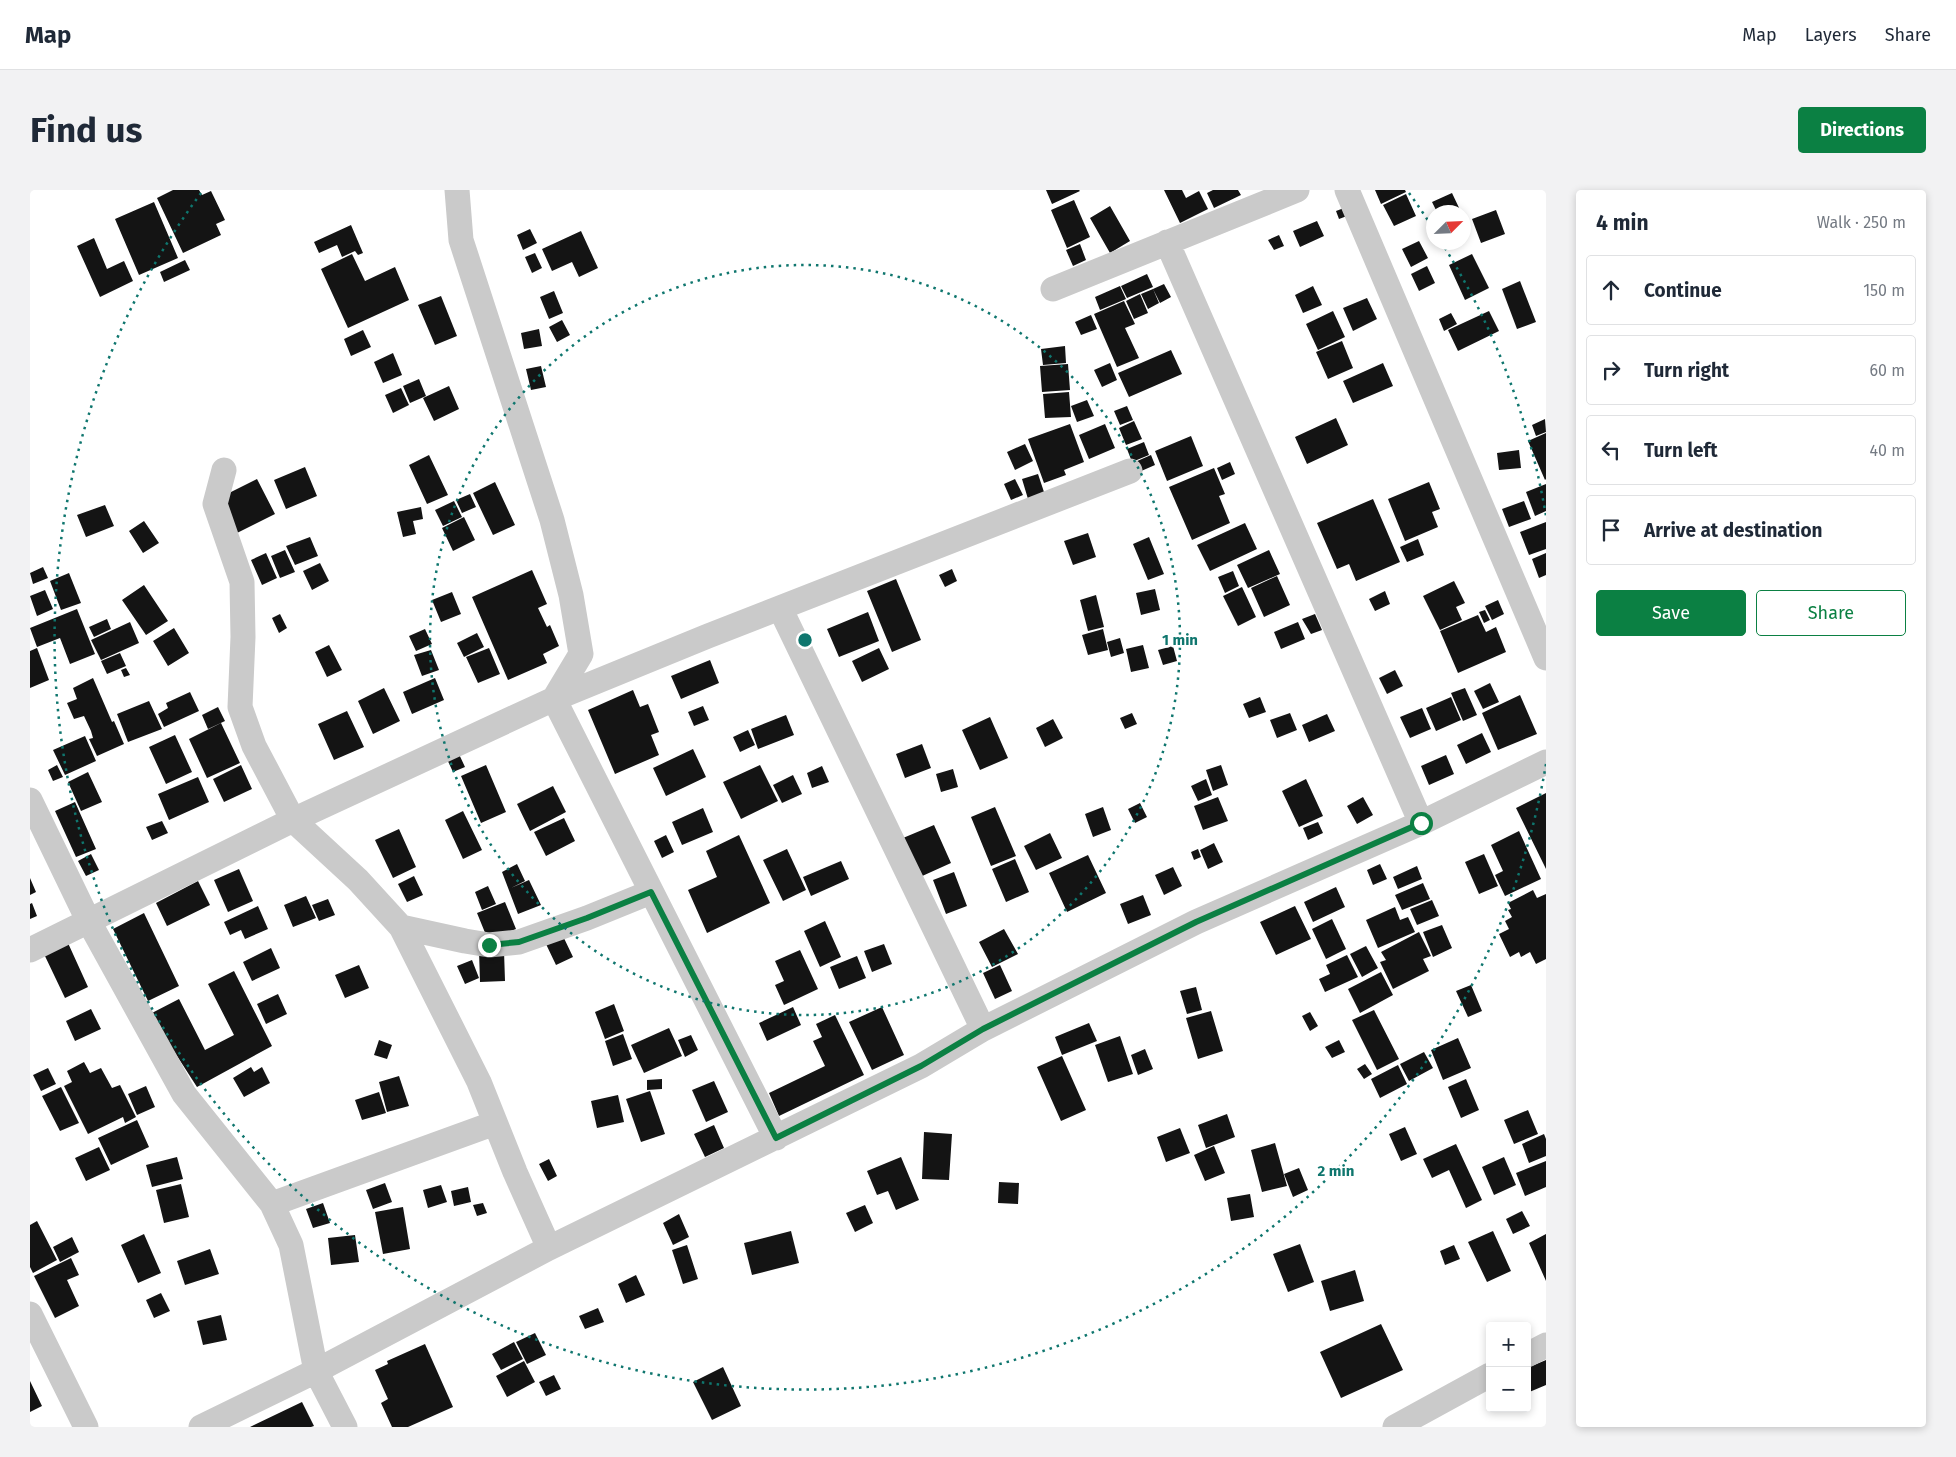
<!DOCTYPE html>
<meta charset="utf-8">
<style>
body{margin:0;font-family:"Fira Sans",sans-serif;background:#f2f2f3;color:#1f2937}
.controls{position:absolute;right:15px;bottom:15px;display:grid;overflow:hidden;border-radius:5px;box-shadow:0 2px 8px #0003}
.controls button{width:45px;height:45px;display:grid;place-items:center;padding:0;border:0;border-bottom:1px solid #e0e1e3;background:#fff;color:#1f2937;font:25px sans-serif}
.compass{position:absolute;left:1396px;top:15px;width:45px;height:45px;border-radius:50%;background:#fff;box-shadow:0 2px 8px #0003;rotate:66deg}
.stop{position:absolute;width:15px;height:15px;margin:-11px;border:4px solid #0b8043;border-radius:50%;background:#fff}
.stop.end{background:#0b8043;border-color:#fff;box-shadow:0 1px 5px #0008}
.list{margin:0;padding:0;list-style:none}
h2{display:flex;justify-content:space-between;align-items:center;height:65px;margin:0;padding:0 20px;font-size:21px}
h2 small{font-size:16px;font-weight:400;color:#747a83}
.list li{display:grid;grid-template-columns:32px 1fr auto;gap:15px;align-items:center;box-sizing:border-box;height:70px;margin:0 10px 10px;padding:0 10px;border:1px solid #e0e1e3;border-radius:5px}
.list b{display:block;font-size:19px;white-space:nowrap}
.list em{font-size:16px;font-style:normal;color:#747a83}
.actions{display:flex;gap:10px;padding:15px 20px}
.actions a{flex:1;padding:11px 0;border:1px solid #0b8043;border-radius:5px;text-align:center;font-size:18px;color:#0b8043}
.actions .main{background:#0b8043;color:#fff}
.icon{flex:none;width:28px;height:28px;fill:none;stroke:currentColor;stroke-width:2;stroke-linecap:round;stroke-linejoin:round}
.map{position:relative;flex:none;width:1516px;height:1237px;overflow:hidden;border-radius:5px}
header{display:flex;align-items:center;gap:30px;box-sizing:border-box;height:70px;padding:0 25px;background:#fff;border-bottom:1px solid #e0e1e3}
header strong{font-size:24px}
nav{display:flex;gap:28px;margin-inline-start:auto;font-size:18px}
.intro{display:flex;align-items:center;justify-content:space-between;box-sizing:border-box;height:120px;padding:0 30px}
h1{margin:0;font-size:35px}
.button{padding:12px 22px;border-radius:5px;background:#0b8043;color:#fff;font-size:18px;font-weight:700}
main{display:flex;gap:30px;padding:0 30px}
aside{flex:1;background:#fff;border-radius:5px;box-shadow:0 2px 8px #0003}
.map>svg:first-child{display:block}
</style>
<header>
<strong>Map</strong>
<nav><a>Map</a><a>Layers</a><a>Share</a></nav>
</header>
<div class="intro"><h1>Find us</h1><a class="button">Directions</a></div>
<main>
<div class="map">
<svg width="1516" height="1237" viewBox="0 0 1516 1237">
<rect width="100%" height="100%" fill="#fff"/>
<path fill="#141414" d="M143 0H169L172 5 181 1 195 30 186 34 191 45 153 63 127 8Z
M1016 0H1049L1050 1 1022 14Z
M1134 0H1152L1156 8 1169 1 1178 19 1150 33Z
M1183 0H1208L1211 5 1184 18 1177 3Z
M1345 0H1375L1376 2 1351 14Z
M1422 3 1431 22H1407L1402 12Z
M1376 4 1386 26 1364 36 1353 15Z
M1044 10 1060 47 1037 58 1021 20Z
M124 12 148 68 109 85 85 29Z
M1080 16 1100 51 1080 63 1060 28Z
M1314 18 1317 26 1309 29 1306 21Z
M1466 20 1475 44 1451 53 1442 29Z
M1287 31 1294 46 1270 57 1263 41Z
M321 35 333 63 328 65 325 61 312 67 307 55 289 63 284 52Z
M500 39 507 53 493 60 487 45Z
M551 41 568 78 549 87 542 72 522 81 512 59Z
M1249 45 1254 56 1244 60 1238 50Z
M64 48 77 79 94 71 103 91 70 107 47 56Z
M1389 51 1398 68 1381 77 1372 59Z
M1050 54 1056 70 1043 76 1036 60Z
M505 63 512 78 502 83 495 67Z
M322 64 335 91 365 77 379 110 318 138 291 79Z
M1442 64 1459 98 1435 110 1419 75Z
M155 70 160 80 134 92 130 82Z
M1397 76 1405 93 1389 101 1381 84Z
M1117 84 1123 97 1097 108 1091 96Z
M1490 91 1506 132 1487 139 1472 99Z
M1134 94 1141 107 1130 113 1123 99Z
M1090 96 1096 109 1070 120 1065 107Z
M1283 96 1292 115 1273 123 1265 105Z
M1123 99 1129 113 1118 119 1111 104Z
M524 101 533 123 519 129 510 107Z
M1110 104 1118 123 1104 129 1096 111Z
M411 106 427 146 405 155 388 115Z
M1337 108 1347 129 1323 141 1313 118Z
M1094 111 1105 134 1095 138 1109 168 1087 177 1064 124Z
M1303 121 1315 147 1288 160 1276 134Z
M1459 121 1469 141 1428 161 1418 140Z
M1421 123 1427 134 1414 141 1409 129Z
M1061 125 1067 139 1051 145 1045 132Z
M532 130 540 145 527 152 519 137Z
M509 139 512 156 494 159 491 143Z
M333 140 341 157 321 166 314 149Z
M1312 151 1323 178 1298 189 1286 162Z
M1035 156 1036 173 1013 175 1011 159Z
M1141 160 1152 184 1099 207 1088 183Z
M363 163 372 185 353 193 344 172Z
M1080 173 1087 190 1072 197 1064 180Z
M1353 173 1363 196 1323 213 1313 191Z
M1038 174 1040 200 1012 202 1010 176Z
M511 176 516 197 501 200 496 179Z
M389 189 396 206 380 213 373 196Z
M419 196 429 219 404 231 393 208Z
M371 198 379 215 363 223 355 205Z
M1039 202 1041 227 1015 228 1013 204Z
M1057 210 1064 226 1047 232 1041 216Z
M1097 216 1103 230 1090 235 1084 221Z
M1306 228 1318 255 1277 274 1265 247Z
M1515 229 1516 242 1506 246 1502 235Z
M1104 231 1112 249 1096 255 1089 238Z
M1040 234 1054 272 1034 280 1036 285 1014 293 998 249Z
M1075 234 1085 258 1059 269 1049 245Z
M1516 243V289L1515 290 1498 251Z
M1161 246 1173 276 1137 291 1125 261Z
M1114 252 1119 265 1102 272 1097 259Z
M995 254 1003 271 985 280 977 262Z
M1489 260 1491 278 1469 280 1467 263Z
M399 265 418 305 397 314 379 275Z
M1121 265 1125 275 1109 282 1105 272Z
M1200 272 1205 284 1192 290 1187 278Z
M275 277 287 306 256 319 244 290Z
M1184 278 1195 304 1189 306 1200 333 1162 350 1139 297Z
M1008 284 1015 305 998 309 992 289Z
M227 289 245 324 205 344 187 309Z
M985 289 993 305 981 310 974 294Z
M465 292 485 335 463 345 443 303Z
M1399 292 1410 319 1402 322 1408 337 1375 351 1358 309Z
M1516 294V321L1505 326 1496 302Z
M440 304 446 317 432 323 426 310Z
M1343 309 1370 372 1326 391 1319 374 1307 379 1287 333Z
M424 311 432 327 413 336 405 320Z
M1494 311 1501 329 1479 337 1472 319Z
M75 315 84 336 56 347 47 325Z
M391 317 393 329 383 331 386 344 373 347 367 322Z
M434 327 445 350 423 361 412 338Z
M114 331 129 353 113 363 99 341Z
M1516 332V359L1499 365 1490 342Z
M1215 333 1227 359 1180 381 1167 355Z
M1058 343 1066 367 1043 375 1034 351Z
M280 347 288 366 265 375 256 356Z
M1119 347 1134 384 1118 390 1103 354Z
M1388 349 1394 365 1377 372 1370 357Z
M255 360 265 382 250 388 241 366Z
M1239 360 1250 384 1218 398 1207 375Z
M236 363 247 388 232 395 221 370Z
M1516 363V385L1509 388 1502 369Z
M290 373 299 391 282 400 273 381Z
M13 377 18 388 3 394 0 383Z
M922 379 927 391 915 397 909 385Z
M502 380 517 414 508 418 517 437 520 435 529 456 513 464 517 473 478 490 442 407Z
M1203 381 1209 396 1195 403 1188 387Z
M39 383 51 413 31 420 20 391Z
M1247 386 1260 415 1234 427 1221 398Z
M866 389 891 450 862 462 837 401Z
M1424 391 1435 413 1426 417 1432 430 1410 440 1393 406Z
M114 395 138 431 116 445 92 410Z
M1212 397 1226 427 1208 436 1193 406Z
M1125 399 1130 420 1111 425 1106 403Z
M15 400 23 419 7 426 0 406Z
M1355 401 1360 414 1345 421 1339 409Z
M422 402 431 424 411 432 402 410Z
M1066 405 1074 437 1058 441 1050 410Z
M1468 410 1474 424 1462 430 1455 416Z
M47 419 65 464 40 474 30 448 7 457 0 438Z
M1455 420 1460 430 1454 433 1449 422Z
M838 422 849 451 809 467 797 439Z
M250 424 257 438 249 443 242 428Z
M1285 424 1292 440 1281 444 1272 429Z
M1448 425 1456 442 1466 437 1476 462 1428 483 1410 441Z
M77 429 81 439 64 447 59 437Z
M100 432 109 453 71 470 61 450Z
M1268 432 1275 449 1251 459 1244 442Z
M144 438 159 463 138 476 123 451Z
M395 439 402 454 386 461 379 446Z
M1073 439 1078 460 1058 465 1052 445Z
M447 443 454 457 434 467 427 453Z
M1090 448 1094 463 1081 467 1077 452Z
M299 455 312 480 297 487 285 462Z
M1113 455 1119 478 1101 482 1096 459Z
M1143 456 1147 471 1133 475 1128 460Z
M7 458 19 490 0 498V461Z
M459 458 470 484 448 493 436 467Z
M849 458 859 479 832 492 822 471Z
M401 460 409 480 392 486 384 465Z
M90 463 96 476 77 484 71 471Z
M680 470 689 493 651 509 641 486Z
M96 478 100 485 94 487 91 480Z
M1365 480 1373 496 1357 504 1349 488Z
M63 488 82 532 84 531 94 554 67 566 59 549 63 548 61 541 54 526 44 529 37 513 47 509 43 498Z
M405 488 414 510 382 524 373 502Z
M1460 493 1469 512 1453 519 1444 501Z
M354 498 370 531 343 544 328 511Z
M1435 498 1447 525 1433 531 1421 503Z
M603 500 610 517 618 514 629 542 621 545 629 565 585 584 558 520Z
M160 502 169 521 134 537 128 524 138 518 136 513Z
M1490 505 1507 544 1468 560 1452 523Z
M1230 507 1236 522 1219 528 1213 514Z
M1421 507 1431 530 1406 541 1396 518Z
M119 511 132 539 98 552 87 524Z
M673 516 679 530 664 536 658 522Z
M188 517 195 531 178 539 172 525Z
M1392 518 1401 539 1380 548 1370 527Z
M317 521 334 557 304 570 288 534Z
M1102 523 1107 534 1095 539 1090 528Z
M1260 523 1267 540 1247 548 1240 530Z
M1297 524 1305 541 1279 552 1272 535Z
M756 525 764 545 728 559 721 539Z
M960 527 978 568 950 580 932 540Z
M1023 529 1033 548 1015 557 1006 538Z
M191 533 210 573 177 588 159 549Z
M718 540 725 555 710 562 703 547Z
M1452 543 1461 562 1436 574 1427 555Z
M145 545 162 582 136 594 119 557Z
M55 546 66 571 35 585 23 560Z
M892 554 901 578 875 588 866 564Z
M663 559 676 587 636 606 623 578Z
M428 562 435 577 423 582 416 567Z
M1416 565 1424 584 1399 595 1391 576Z
M27 575 33 587 23 591 18 580Z
M211 575 222 599 194 612 183 589Z
M456 575 476 622 451 633 431 586Z
M730 575 748 611 711 629 693 592Z
M1191 575 1198 595 1183 601 1176 580Z
M792 576 799 592 782 598 777 583Z
M923 579 928 597 911 602 906 584Z
M58 582 72 612 51 621 38 592Z
M763 585 772 604 752 613 743 595Z
M168 587 179 612 139 630 128 604Z
M1176 589 1182 605 1168 611 1161 596Z
M1276 589 1293 626 1269 637 1252 601Z
M523 596 536 622 500 641 487 614Z
M1516 603V679L1486 618Z
M1188 607 1198 631 1173 640 1164 616Z
M1333 607 1343 625 1327 634 1317 616Z
M45 612 66 659 46 667 25 621Z
M1110 613 1117 627 1105 633 1098 619Z
M965 617 986 666 961 676 941 627Z
M1073 617 1081 640 1063 647 1055 624Z
M673 618 683 642 652 655 642 632Z
M433 621 452 660 433 669 415 630Z
M534 628 545 651 516 666 504 642Z
M132 631 138 643 122 650 116 637Z
M1288 632 1293 643 1278 650 1273 638Z
M904 635 921 673 890 687 873 648Z
M369 639 386 677 363 688 345 650Z
M1489 641 1511 689 1475 706 1465 685 1473 681 1461 655Z
M1020 643 1032 668 1006 680 994 656Z
M636 645 644 662 632 668 624 651Z
M709 645 740 713 677 743 658 700 687 687 676 661Z
M1184 653 1193 672 1178 679 1170 660Z
M757 659 776 700 753 711 733 670Z
M1168 659 1171 667 1164 670 1161 662Z
M61 664 69 680 56 686 48 671Z
M1454 664 1468 696 1449 704 1435 672Z
M1058 665 1076 703 1037 722 1019 683Z
M985 669 999 702 976 712 962 679Z
M811 671 819 689 781 706 773 687Z
M487 674 495 691 481 698 499 690 511 715 488 724 472 682Z
M1350 674 1357 689 1343 695 1337 680Z
M1387 676 1392 689 1368 699 1363 687Z
M1143 677 1152 696 1134 705 1125 685Z
M209 679 223 711 198 722 184 690Z
M924 682 937 716 916 724 903 690Z
M384 686 393 705 377 712 368 694Z
M0 688 6 702 0 705Z
M168 691 180 715 137 736 126 713Z
M1393 693 1400 709 1372 720 1365 705Z
M458 696 466 714 452 720 445 702Z
M1306 697 1315 717 1283 732 1274 712Z
M1503 700 1507 708 1516 704V769L1506 774 1500 762 1491 767 1489 762 1480 767 1469 744 1479 739 1475 731 1482 727 1478 720 1481 719 1478 713Z
M1113 705 1121 725 1098 734 1090 714Z
M276 706 286 728 263 737 254 715Z
M298 709 305 725 289 731 282 715Z
M1402 710 1409 726 1387 735 1380 719Z
M475 712 486 739 458 750 447 723Z
M2 713 7 726 0 729V714Z
M228 716 238 739 215 749 211 740 200 745 194 732Z
M1265 716 1281 749 1246 765 1230 732Z
M1365 717 1370 730 1378 727 1385 742 1348 758 1336 730Z
M114 723 149 796 118 811 83 739Z
M1302 729 1316 759 1296 769 1282 739Z
M795 731 811 767 790 777 774 741Z
M1412 735 1422 758 1403 767 1393 742Z
M974 739 988 764 962 777 949 752Z
M1389 742 1401 766 1393 769 1399 781 1363 799 1350 772 1356 770 1351 762Z
M532 744 543 767 526 775 515 752Z
M38 753 58 797 35 808 14 764Z
M854 754 862 774 842 782 834 761Z
M1336 756 1348 778 1332 787 1320 764Z
M241 758 250 778 222 791 213 772Z
M770 760 788 799 754 815 745 795 754 791 745 771Z
M449 761H474L475 791 450 792Z
M1317 765 1328 787 1295 802 1289 789 1300 784 1296 775Z
M827 766 836 788 809 799 800 777Z
M442 770 449 788 435 794 427 776Z
M329 775 339 798 315 808 305 785Z
M970 775 982 801 965 809 953 783Z
M204 781 242 856 167 897 120 824 149 809 175 860 204 845 178 794Z
M1351 782 1363 805 1330 823 1318 799Z
M1441 795 1452 821 1438 827 1426 801Z
M1166 797 1172 820 1157 824 1150 801Z
M248 804 257 824 236 834 227 814Z
M584 814 594 841 575 849 565 822Z
M763 817 771 835 737 851 729 833Z
M852 817 874 865 842 880 819 832Z
M61 819 71 839 45 851 36 831Z
M1344 820 1369 869 1347 880 1322 830Z
M1181 821 1193 861 1168 869 1156 828Z
M1280 822 1288 836 1280 841 1272 826Z
M805 825 834 885 749 926 739 903 795 876 783 851 792 847 786 834Z
M1059 833 1067 851 1032 865 1025 847Z
M639 838 652 866 614 883 601 855Z
M593 844 602 869 583 876 575 851Z
M661 845 668 860 655 867 648 850Z
M1090 846 1103 884 1078 892 1065 855Z
M1428 848 1441 878 1413 890 1401 860Z
M349 850 362 855 357 869 344 865Z
M1309 850 1315 862 1302 868 1295 857Z
M1115 859 1123 879 1108 885 1101 865Z
M1394 862 1403 878 1379 891 1370 874Z
M1032 866 1056 920 1031 931 1007 877Z
M54 872 60 883 71 878 82 898 90 895 106 927 95 933 93 927 58 944 34 896 42 892 37 881Z
M1335 874 1342 884 1334 889 1327 879Z
M1368 875 1377 894 1350 908 1341 889Z
M221 877 224 882 232 877 240 893 214 907 203 888Z
M18 878 26 894 11 901 3 885Z
M369 886 379 916 357 922 349 892Z
M632 889V899L617 900V890Z
M1436 889 1449 920 1431 928 1418 897Z
M684 891 698 922 676 932 662 900Z
M116 896 125 917 107 925 98 904Z
M31 897 49 933 30 941 12 906Z
M620 901 635 944 611 952 596 909Z
M349 902 356 923 332 930 325 910Z
M588 905 594 932 567 938 561 911Z
M1498 920 1508 944 1484 954 1474 930Z
M1197 924 1205 947 1176 958 1168 935Z
M107 930 119 957 81 975 68 948Z
M684 935 694 958 675 967 664 944Z
M1375 937 1387 964 1371 971 1359 944Z
M1150 938 1160 963 1136 972 1127 947Z
M894 942 922 944 919 990 892 989Z
M1514 944 1516 949V966L1499 973 1492 954Z
M1245 953 1257 996 1232 1002 1221 960Z
M1426 954 1452 1010 1436 1018 1419 980 1402 988 1393 969Z
M1184 956 1195 983 1175 991 1164 965Z
M69 957 80 980 56 991 45 968Z
M147 967 153 989 122 997 116 975Z
M871 967 889 1010 866 1020 858 1001 847 1005 837 981Z
M1474 967 1486 995 1464 1005 1452 977Z
M519 969 527 986 518 991 509 974Z
M1516 971V997L1495 1006 1486 983Z
M1269 978 1278 1000 1263 1007 1254 984Z
M969 992 989 993 988 1014 968 1013Z
M355 993 362 1012 343 1019 336 1000Z
M151 994 159 1027 134 1033 126 1000Z
M411 995 417 1012 398 1018 393 1000Z
M438 997 441 1012 424 1016 421 1001Z
M1220 1004 1224 1027 1201 1031 1197 1008Z
M293 1013 300 1033 283 1038 276 1019Z
M453 1013 457 1023 447 1026 443 1015Z
M835 1015 843 1033 825 1042 816 1023Z
M373 1017 380 1059 353 1064 345 1022Z
M1492 1021 1500 1036 1483 1044 1476 1029Z
M649 1024 659 1047 643 1055 633 1033Z
M7 1031 27 1070 3 1083 0 1077V1035Z
M761 1041 769 1073 722 1085 714 1053Z
M1463 1041 1481 1081 1457 1092 1438 1052Z
M114 1044 131 1083 108 1093 91 1055Z
M1516 1044V1091L1499 1053Z
M325 1045 329 1072 301 1075 298 1048Z
M42 1047 49 1062 30 1072 23 1057Z
M1270 1054 1284 1092 1258 1102 1243 1064Z
M657 1055 668 1089 653 1094 642 1060Z
M1424 1055 1430 1069 1415 1075 1410 1061Z
M180 1059 189 1084 155 1095 147 1071Z
M41 1068 49 1085 37 1090 49 1116 25 1128 4 1086Z
M1325 1080 1334 1111 1300 1121 1291 1091Z
M606 1085 615 1105 596 1113 588 1094Z
M131 1103 140 1121 124 1128 116 1110Z
M568 1118 574 1132 555 1139 549 1126Z
M191 1125 197 1150 173 1155 167 1131Z
M1351 1134 1373 1180 1311 1208 1290 1162Z
M505 1143 516 1165 497 1174 486 1152Z
M484 1152 493 1169 471 1180 462 1164Z
M395 1154 423 1217 378 1237H362L351 1213 358 1209 345 1180 358 1174 357 1171Z
M1516 1170V1195L1497 1203V1178Z
M494 1171 505 1192 477 1207 466 1186Z
M693 1177 711 1216 682 1230 663 1192Z
M524 1185 531 1199 516 1206 509 1192Z
M0 1191 12 1216 0 1222Z
M272 1212 284 1236 281 1237H220Z"/>
<g fill="none" stroke-linecap="round" stroke-linejoin="round">
<path stroke="#cacaca" stroke-width="25" d="M427 0 431 50 522 330 541 405 551 464 524 509 746 948
M1317 0 1516 468
M1137 52 1391 633
M1023 99 1267 0
M194 280 185 314 212 392 213 447 210 517 224 556 263 630 328 690 371 737 449 892 485 982 519 1058
M750 418 953 839
M0 610 58 730 154 904 242 1014 261 1055 286 1181 315 1237
M371 737 435 751 459 755 489 752 557 728 621 702
M0 760 263 630 524 509 678 446 1100 281
M242 1014 465 933
M0 1124 56 1237
M1497 1165 1516 1155
M171 1237 286 1181 519 1058 891 876 953 839 1166 732 1391 633 1516 572
M1365 1237 1460 1185"/>
</g>
<g fill="none" stroke-linecap="round" stroke-linejoin="round">
<path stroke="#0b8043" stroke-width="6" d="M459 755 489 752 557 728 621 702 746 948 891 876 953 839 1166 732 1391 633"/>
</g>
<g fill="none" stroke="#0f766e" stroke-width="2.5" stroke-dasharray="2.5 5">
<circle cx="775" cy="450" r="375"/>
<path d="M1516 574A751 751 0 1 1 171 3M1379 3A751 751 0 0 1 1401 35M1415 58A751 751 0 0 1 1516 326"/>
</g>
<circle cx="775" cy="450" r="8" fill="#0f766e" stroke="#fff" stroke-width="2.5"/>
<g font-size="15" text-anchor="middle" font-weight="bold" fill="#0f766e" stroke="#fff" stroke-width="5" stroke-linejoin="round" paint-order="stroke">
<text x="1150" y="455">1 min</text>
<text x="1306" y="986">2 min</text>
</g>
</svg>
<div class="controls">
<button>+</button>
<button>−</button>
</div>
<svg class="compass" viewBox="-18 -18 36 36"><path d="M0-13l5 13h-10z" fill="#e53935"/><path d="M0 13l5-13h-10z" fill="#747a83"/></svg>
<div class="stop" style="left:1391px;top:633px"></div>
<div class="stop end" style="left:459px;top:755px"></div>
</div>
<aside>
<h2>4 min<small>Walk · 250 m</small></h2>
<ul class="list">
<li><svg class="icon" aria-label="ahead" viewBox="0 0 24 24"><path d="M12 20V5M6 11l6-6 6 6"/></svg><div><b>Continue</b></div><em>150 m</em></li>
<li><svg class="icon" aria-label="right" viewBox="0 0 24 24"><path d="M7 20v-9h11M14 6l5 5-5 5"/></svg><div><b>Turn right</b></div><em>60 m</em></li>
<li><svg class="icon" aria-label="left" viewBox="0 0 24 24"><path d="M17 20v-9H6M10 6l-5 5 5 5"/></svg><div><b>Turn left</b></div><em>40 m</em></li>
<li><svg class="icon" aria-label="arrive" viewBox="0 0 24 24"><path d="M6 21V4h12l-3 4 3 4H6"/></svg><div><b>Arrive at destination</b></div></li>
</ul>
<div class="actions"><a class="main">Save</a><a>Share</a></div>
</aside>
</main>
